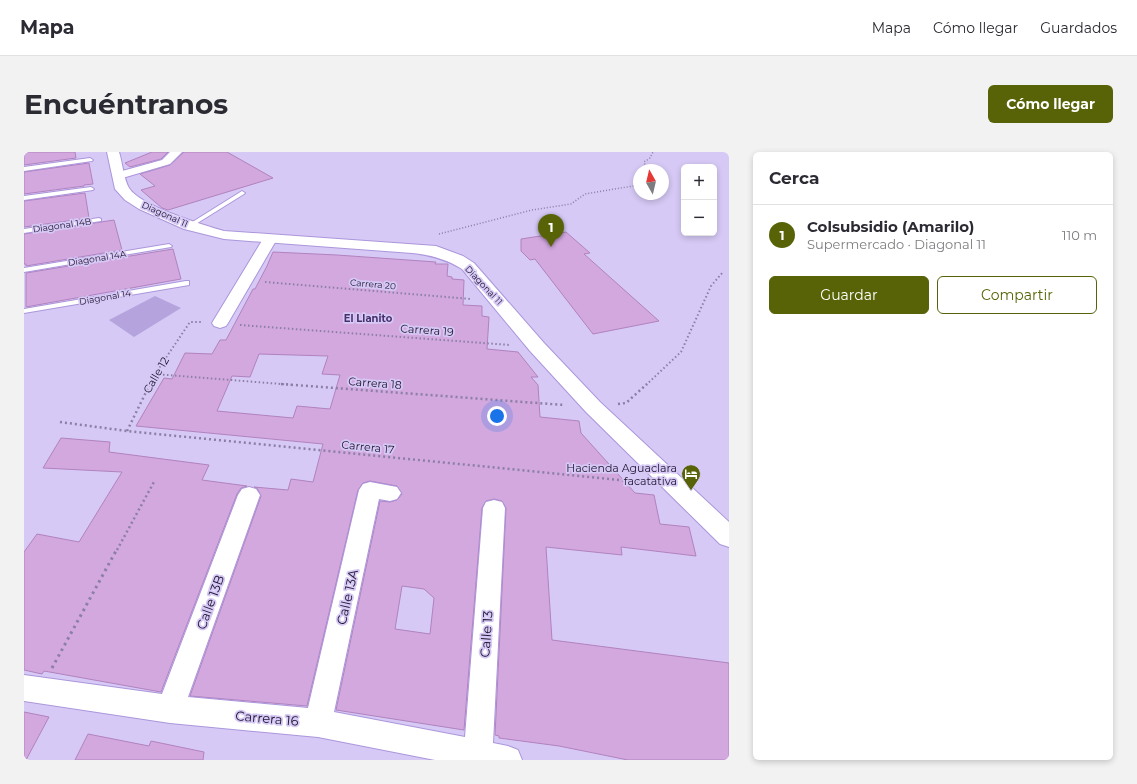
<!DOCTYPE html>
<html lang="es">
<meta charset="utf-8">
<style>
body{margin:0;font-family:Montserrat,sans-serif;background:#f2f2f3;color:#2b2b33}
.controls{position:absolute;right:12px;top:12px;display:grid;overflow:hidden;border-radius:6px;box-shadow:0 2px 6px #0003}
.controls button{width:36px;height:36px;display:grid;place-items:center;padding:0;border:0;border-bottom:1px solid #e1e1e2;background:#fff;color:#2b2b33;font:20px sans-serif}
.compass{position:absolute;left:609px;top:12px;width:36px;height:36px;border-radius:50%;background:#fff;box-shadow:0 2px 6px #0003;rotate:352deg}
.you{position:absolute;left:473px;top:264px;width:14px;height:14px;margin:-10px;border:3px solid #fff;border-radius:50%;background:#1a73e8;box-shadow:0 0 0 6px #1a73e833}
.badge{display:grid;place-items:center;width:26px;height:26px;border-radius:50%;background:#576306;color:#fff;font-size:13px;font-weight:700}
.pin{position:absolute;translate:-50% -33px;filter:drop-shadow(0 1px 2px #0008)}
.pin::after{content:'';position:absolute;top:21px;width:14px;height:12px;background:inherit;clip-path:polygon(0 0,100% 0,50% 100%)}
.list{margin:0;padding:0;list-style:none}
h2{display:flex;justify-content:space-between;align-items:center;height:52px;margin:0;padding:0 16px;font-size:17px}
h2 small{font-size:13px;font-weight:400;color:#7c7c81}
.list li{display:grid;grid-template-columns:26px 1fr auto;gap:12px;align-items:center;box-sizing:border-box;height:60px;padding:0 16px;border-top:1px solid #e1e1e2}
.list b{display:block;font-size:15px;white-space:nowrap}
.list p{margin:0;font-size:13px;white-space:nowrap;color:#7c7c81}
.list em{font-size:13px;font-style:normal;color:#7c7c81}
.actions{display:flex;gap:8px;padding:12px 16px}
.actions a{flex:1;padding:9px 0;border:1px solid #576306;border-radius:6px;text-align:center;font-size:14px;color:#576306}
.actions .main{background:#576306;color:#fff}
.map{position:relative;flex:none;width:705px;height:608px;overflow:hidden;border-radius:6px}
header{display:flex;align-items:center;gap:24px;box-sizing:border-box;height:56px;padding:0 20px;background:#fff;border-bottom:1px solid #e1e1e2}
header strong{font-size:19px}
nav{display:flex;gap:22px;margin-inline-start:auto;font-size:14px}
.intro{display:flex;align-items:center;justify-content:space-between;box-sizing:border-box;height:96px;padding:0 24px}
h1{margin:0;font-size:28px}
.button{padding:10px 18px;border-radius:6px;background:#576306;color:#fff;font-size:14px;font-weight:700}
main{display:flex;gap:24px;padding:0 24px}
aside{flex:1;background:#fff;border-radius:6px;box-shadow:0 2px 6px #0003}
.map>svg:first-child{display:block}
</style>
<header>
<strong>Mapa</strong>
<nav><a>Mapa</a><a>Cómo llegar</a><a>Guardados</a></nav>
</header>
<div class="intro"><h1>Encuéntranos</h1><a class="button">Cómo llegar</a></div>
<main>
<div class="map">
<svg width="705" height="608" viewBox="0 0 705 608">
<rect width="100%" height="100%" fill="#d6c9f5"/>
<path fill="#b5a3de" d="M131 144 157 156 110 185 85 168Z"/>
<path fill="#d2a8df" stroke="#b182bf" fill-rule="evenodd" d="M0 0H51L52 6 0 13Z
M128 0H144L137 7 106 15 101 11Z
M160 0H203L249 26 144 58 138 56 117 38 131 34 116 22 146 13Z
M65 11 69 32 60 33V34L0 42V20Z
M61 41 65 66 0 75V49Z
M90 68 98 98 2 114V112H0V82Z
M542 80 566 101 560 102 635 169 569 182 511 107 506 108 497 99V87Z
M149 97 157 127 2 155V121Z
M249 100 313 103 412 110 411 112H424L423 124 428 125V127L440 128 439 153 458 154V164L465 165 463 197 494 200 514 225H507L514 233 516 265 555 269 557 281 611 341 630 343 636 372 665 375 672 404 597 395 598 403 522 395 528 488 705 511V608H604L535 594 475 586V584L471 583 482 356 478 349 470 347 462 349 458 356 440 578 312 558 356 349 366 350 373 348 378 342 373 334 346 329 339 331 334 338 283 554 166 544 237 344 233 336 230 335 264 338 267 327 289 330 299 292 112 274 140 226 148 227 161 201 188 202 196 188H202L229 137H231L243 114ZM235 202 304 204 298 222 316 223 306 257 273 254 269 266 193 259 208 224 226 225ZM378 434 400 437 410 446 406 482 371 477Z
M37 286 86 290 85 300 185 313 178 328 223 334 217 336 213 342 137 540 20 519 18 522 0 518V400L13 382 55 390 98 320 19 316Z
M0 560 25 565 2 608H0Z
M64 582 125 594 127 589 180 600 179 608H51Z"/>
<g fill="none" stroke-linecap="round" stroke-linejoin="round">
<defs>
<path id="lane" d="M66 6 69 8 68 9 0 19V15Z
M67 35 70 37 69 38 0 48V44Z
M218 39 221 41 220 42 167 75 162 74Z
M75 66 77 67V69L0 81V77Z
M145 92 148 94 147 95 0 120V116Z
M162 129H165V133L0 161V157Z"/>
<path id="street" d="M146 0H158L146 12 95 27 91 25 89 23 91 21 138 8Z
M246 83 251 84 253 87 204 171 202 174 196 176 190 174 188 171 239 87 241 84Z
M346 330 373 335 377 341 373 347 366 349 355 347 310 560 441 585 459 356 462 350 470 348 478 350 481 356 469 591 484 594 494 598 498 608H411L294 585 146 571 0 549V523L138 542 214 343 218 337 225 335 232 337 236 343 164 545 284 556 335 338 339 332Z"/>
<path id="secondary" d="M83 0H95C98 9 100 28 105 36 116 54 179 73 200 79L412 94 439 104 450 111 520 191 576 250 705 370V395L696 392 562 260 506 199 438 117C422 107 407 103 388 101L200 87 160 77 115 57 101 48 91 37Z"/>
</defs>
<use href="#lane" stroke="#ab96db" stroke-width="2"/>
<use href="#street" stroke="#ab96db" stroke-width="2"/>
<use href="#secondary" stroke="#ab96db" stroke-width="2"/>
<path stroke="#8b7fa5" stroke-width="1.5" stroke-dasharray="1 2" stroke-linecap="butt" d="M623 18 620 10 626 6 629 0
M415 82 508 58 547 52 561 42 615 33"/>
<path stroke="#8b7fa5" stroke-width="2" stroke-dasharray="1.5 2.5" stroke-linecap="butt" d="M241 130 447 147
M216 173 486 193
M131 222 270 233
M126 233 131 222 166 170H179
M622 233 657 200 687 134 699 120"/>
<path stroke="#8b7fa5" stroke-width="2.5" stroke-dasharray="2 3" stroke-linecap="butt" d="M257 232 540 253
M594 252 602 251 623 232
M36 270 103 279 616 330
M103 279 126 232
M93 398 131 328"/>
<path stroke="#8b7fa5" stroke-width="3" stroke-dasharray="2.5 4" stroke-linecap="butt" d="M28 516 93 397"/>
<use href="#lane" fill="#fff" fill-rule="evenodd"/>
<use href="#street" fill="#fff" fill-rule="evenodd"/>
<use href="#secondary" fill="#fff" fill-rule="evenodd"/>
</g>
<defs>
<symbol id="hotel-pin" viewBox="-11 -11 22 30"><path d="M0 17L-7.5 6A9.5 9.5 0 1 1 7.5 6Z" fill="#576306" stroke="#d6c9f5"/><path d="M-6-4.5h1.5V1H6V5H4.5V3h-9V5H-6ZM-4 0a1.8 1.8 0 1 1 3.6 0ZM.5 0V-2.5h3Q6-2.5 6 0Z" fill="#fff"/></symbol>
</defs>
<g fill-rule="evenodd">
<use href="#hotel-pin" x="656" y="311" width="22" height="30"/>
</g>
<g text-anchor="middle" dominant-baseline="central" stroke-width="3.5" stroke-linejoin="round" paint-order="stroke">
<g font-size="9" fill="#1d132e" stroke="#d6c9f5">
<text transform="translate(141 62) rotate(24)">Diagonal 11</text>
<text transform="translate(38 73) rotate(-8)">Diagonal 14B</text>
<text transform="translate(73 106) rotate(-9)">Diagonal 14A</text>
<text transform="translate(349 132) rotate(5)">Carrera 20</text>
<text transform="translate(460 133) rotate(47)">Diagonal 11</text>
<text transform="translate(81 145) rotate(-10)">Diagonal 14</text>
</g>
<g font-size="10" font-weight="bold" fill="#46306c" stroke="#d6c9f5">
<text x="344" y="166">El Llanito</text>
</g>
<g font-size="11" fill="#1d132e" stroke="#d6c9f5">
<text transform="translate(403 178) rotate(4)">Carrera 19</text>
<text transform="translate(132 223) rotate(-60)">Calle 12</text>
<text transform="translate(351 231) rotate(4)">Carrera 18</text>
<text transform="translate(344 295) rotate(6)">Carrera 17</text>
</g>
<g font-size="11" fill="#1d132e" stroke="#d6c9f5" text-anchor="end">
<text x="653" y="316">Hacienda Aguaclara<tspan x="653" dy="13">facatativa</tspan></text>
</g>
<g font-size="13" fill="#1d132e" stroke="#d6c9f5">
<text transform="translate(323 445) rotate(-77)">Calle 13A</text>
<text transform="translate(186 450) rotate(-70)">Calle 13B</text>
<text transform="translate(462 482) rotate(-86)">Calle 13</text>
<text transform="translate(243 566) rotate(5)">Carrera 16</text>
</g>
</g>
</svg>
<div class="controls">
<button>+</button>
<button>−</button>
</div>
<svg class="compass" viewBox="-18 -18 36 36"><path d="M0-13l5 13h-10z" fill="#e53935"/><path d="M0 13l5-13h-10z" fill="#7c7c81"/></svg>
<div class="you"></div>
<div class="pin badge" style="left:527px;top:95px">1</div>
</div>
<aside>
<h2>Cerca<small></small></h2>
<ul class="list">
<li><span class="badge">1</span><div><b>Colsubsidio (Amarilo)</b><p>Supermercado · Diagonal 11</p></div><em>110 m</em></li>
</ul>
<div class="actions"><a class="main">Guardar</a><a>Compartir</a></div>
</aside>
</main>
